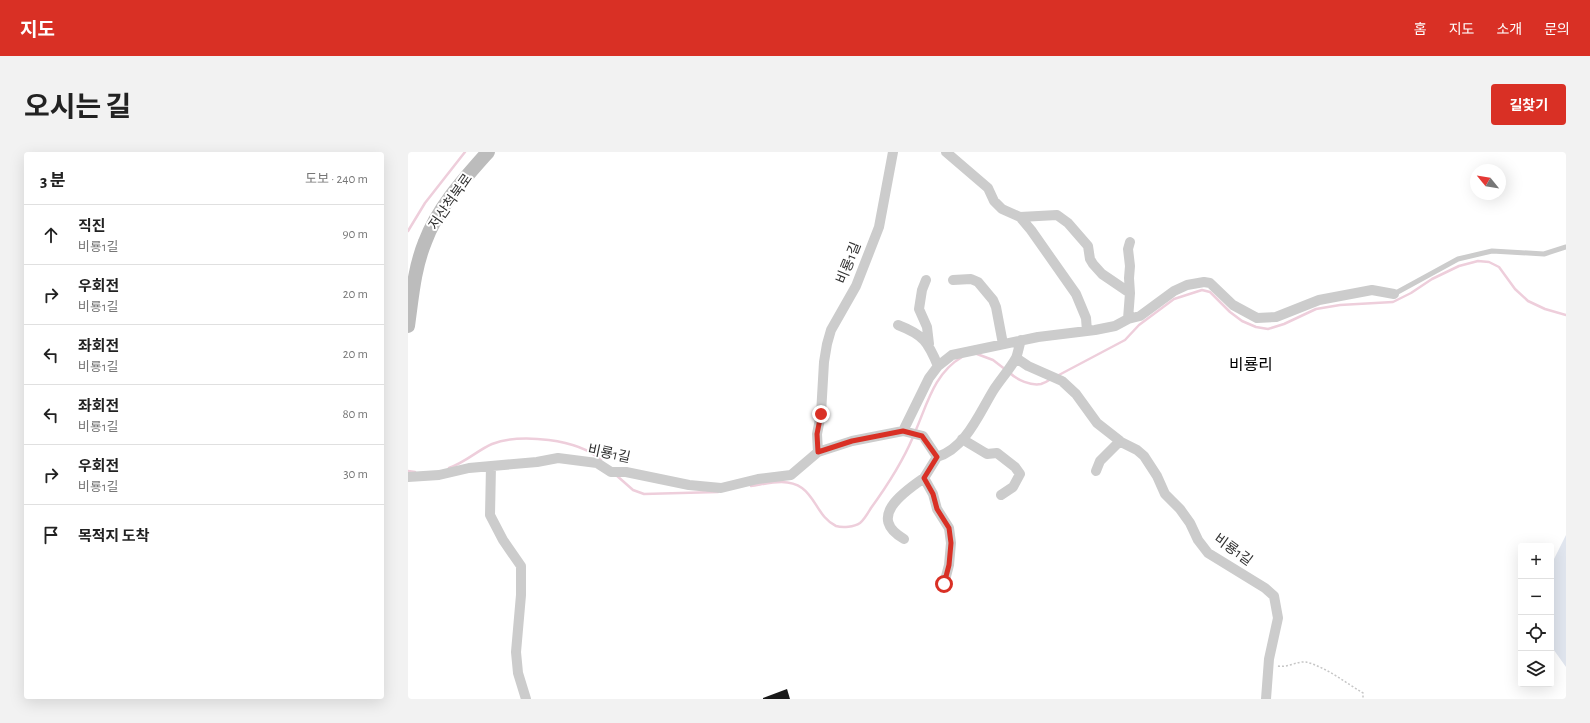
<!DOCTYPE html>
<html lang="ko">
<meta charset="utf-8">
<style>
body{margin:0;font-family:"Alegreya Sans","Noto Sans KR",sans-serif;background:#f2f2f2;color:#222}
.controls{position:absolute;right:12px;bottom:12px;display:grid;overflow:hidden;border-radius:4px;box-shadow:0 4px 16px #0002}
.controls button{width:36px;height:36px;display:grid;place-items:center;padding:0;border:0;border-bottom:1px solid #e0e0e0;background:#fff;color:#222;font:20px sans-serif}
.compass{position:absolute;left:1062px;top:12px;width:36px;height:36px;border-radius:50%;background:#fff;box-shadow:0 4px 16px #0002;rotate:300deg}
.stop{position:absolute;width:12px;height:12px;margin:-9px;border:3px solid #d93025;border-radius:50%;background:#fff}
.stop.end{background:#d93025;border-color:#fff;box-shadow:0 1px 4px #0008}
.list{margin:0;padding:0;list-style:none}
h2{display:flex;justify-content:space-between;align-items:center;height:52px;margin:0;padding:0 16px;font-size:17px}
h2 small{font-size:13px;font-weight:400;color:#767676}
.list li{display:grid;grid-template-columns:26px 1fr auto;gap:12px;align-items:center;box-sizing:border-box;height:60px;padding:0 16px;border-top:1px solid #e0e0e0}
.list b{display:block;font-size:15px;white-space:nowrap}
.list p{margin:0;font-size:13px;white-space:nowrap;color:#767676}
.list em{font-size:13px;font-style:normal;color:#767676}
.icon{flex:none;width:22px;height:22px;fill:none;stroke:currentColor;stroke-width:2;stroke-linecap:round;stroke-linejoin:round}
.map{position:relative;flex:none;width:1158px;height:547px;overflow:hidden;border-radius:4px}
header{display:flex;align-items:center;gap:24px;box-sizing:border-box;height:56px;padding:0 20px;background:#d93025;color:#fff}
header strong{font-size:19px}
nav{display:flex;gap:22px;margin-inline-start:auto;font-size:14px}
.intro{display:flex;align-items:center;justify-content:space-between;box-sizing:border-box;height:96px;padding:0 24px}
h1{margin:0;font-size:28px}
.button{padding:10px 18px;border-radius:4px;background:#d93025;color:#fff;font-size:14px;font-weight:700}
main{display:flex;gap:24px;padding:0 24px}
aside{flex:1;background:#fff;border-radius:4px;box-shadow:0 4px 16px #0002}
.map>svg:first-child{display:block}
</style>
<header>
<strong>지도</strong>
<nav><a>홈</a><a>지도</a><a>소개</a><a>문의</a></nav>
</header>
<div class="intro"><h1>오시는 길</h1><a class="button">길찾기</a></div>
<main>
<aside>
<h2>3 분<small>도보 · 240 m</small></h2>
<ul class="list">
<li><svg class="icon" aria-label="ahead" viewBox="0 0 24 24"><path d="M12 20V5M6 11l6-6 6 6"/></svg><div><b>직진</b><p>비룡1길</p></div><em>90 m</em></li>
<li><svg class="icon" aria-label="right" viewBox="0 0 24 24"><path d="M7 20v-9h11M14 6l5 5-5 5"/></svg><div><b>우회전</b><p>비룡1길</p></div><em>20 m</em></li>
<li><svg class="icon" aria-label="left" viewBox="0 0 24 24"><path d="M17 20v-9H6M10 6l-5 5 5 5"/></svg><div><b>좌회전</b><p>비룡1길</p></div><em>20 m</em></li>
<li><svg class="icon" aria-label="left" viewBox="0 0 24 24"><path d="M17 20v-9H6M10 6l-5 5 5 5"/></svg><div><b>좌회전</b><p>비룡1길</p></div><em>80 m</em></li>
<li><svg class="icon" aria-label="right" viewBox="0 0 24 24"><path d="M7 20v-9h11M14 6l5 5-5 5"/></svg><div><b>우회전</b><p>비룡1길</p></div><em>30 m</em></li>
<li><svg class="icon" aria-label="arrive" viewBox="0 0 24 24"><path d="M6 21V4h12l-3 4 3 4H6"/></svg><div><b>목적지 도착</b></div></li>
</ul>
</aside>
<div class="map">
<svg width="1158" height="547" viewBox="0 0 1158 547">
<rect width="100%" height="100%" fill="#fff"/>
<path fill="#e1e6ef" d="M1158 383V515L1143 494V413Z"/>
<g fill="none" stroke-linecap="round" stroke-linejoin="round">
<path stroke="#eecedb" stroke-width="2.5" d="M0 79 17 51 57 0
M569 202 585 208 598 218
M602 221C609 228 623 234 633 232 636 231 640 229 643 227
M649 224 717 188 731 173 766 147 794 138 802 140 822 160 834 169 848 175 860 177 876 172 908 157 932 153 985 150 1003 141 1024 127 1051 114 1070 109 1081 110 1091 115 1107 137 1120 149 1137 157 1158 163
M507 280C519 253 526 221 554 205
M41 316C58 310 70 298 84 292 113 281 170 287 193 308
M0 319 7 320
M208 323 225 338 236 342 310 340
M343 334C358 332 379 325 394 336 408 346 411 366 428 374 435 376 446 375 452 371 456 368 460 361 463 356 479 334 494 311 505 285"/>
</g>
<path fill="#191919" d="M379 537 382 547H355V546Z"/>
<g fill="none" stroke-linecap="round" stroke-linejoin="round">
<path stroke="#c6c6c6" stroke-width="1.5" stroke-dasharray="2 2" stroke-linecap="butt" d="M870 514C879 516 889 509 898 510 918 515 938 531 955 541V547"/>
<path stroke="#ccc" stroke-width="5" d="M986 142 1050 107 1084 99 1136 102 1158 95"/>
<path stroke="#ccc" stroke-width="10" d="M538 0 580 36 586 49 594 57 612 65 623 78 668 142 678 166 679 179
M612 65 649 63 660 71 680 94 682 107 685 112 694 122 722 141 720 167
M722 90 720 97 722 114 721 126 722 141
M518 128 514 138 511 157 519 175 521 192
M545 128 563 127 570 130 585 148 588 155 595 192
M490 173C516 183 520 190 530 214
M608 206 620 214 654 229 668 242 689 271 712 289 692 309 688 319
M495 279 515 284 529 305 516 326 525 342 529 357 541 376 543 391 541 413 536 432
M554 287 579 302 589 301 607 315 612 322 605 335 593 343
M711 289 729 298 736 304 749 324 757 342 772 357 782 371 790 388 800 401 857 436 866 444 870 466 861 507 858 547
M410 300 409 282 413 262 416 210 419 192 423 178 448 134 471 75 485 0
M529 305C557 297 571 262 585 239 592 228 602 217 608 206 610 201 611 194 613 188
M83 314 82 363 95 388 113 414V443L108 500 110 521 118 547
M0 325 31 323 61 316 129 310 150 306 189 311 203 320H218L281 333 313 336 350 327 383 323 410 300 444 289 495 279 521 226 530 214 544 203 630 185 687 178 707 174 720 167 732 164 766 139 779 133 796 130 802 131 825 153 849 166 868 165 911 148 964 138 986 142
M496 387C459 366 494 341 516 326"/>
<path stroke="#bcbcbc" stroke-width="14" d="M0 174C4 146 6 117 17 90 30 55 56 27 80 0"/>
</g>
<g fill="none" stroke-linecap="round" stroke-linejoin="round">
<path stroke="#d93025" stroke-width="5" d="M413 262 409 282 410 300 444 289 495 279 514 284 529 305 516 326 525 342 529 357 541 376 543 391 541 413 536 432"/>
</g>
<g text-anchor="middle" dominant-baseline="central" stroke-width="4" stroke-linejoin="round" paint-order="stroke">
<g font-size="14" fill="#323232" stroke="#fff">
<text transform="translate(43 50) rotate(-55)">저산척북로</text>
<text transform="translate(441 111) rotate(-68)">비룡1길</text>
<text transform="translate(201 302) rotate(12)">비룡1길</text>
<text transform="translate(825 398) rotate(36)">비룡1길</text>
</g>
<g font-size="16" fill="#000" stroke="#fff">
<text x="843" y="213">비룡리</text>
</g>
</g>
</svg>
<div class="controls">
<button>+</button>
<button>−</button>
<button><svg class="icon" aria-label="locate" viewBox="0 0 24 24"><circle cx="12" cy="12" r="6"/><path d="M12 2v4M12 18v4M2 12h4M18 12h4"/></svg></button>
<button><svg class="icon" aria-label="layers" viewBox="0 0 24 24"><path d="M12 4l9 5-9 5-9-5zM3 14l9 5 9-5"/></svg></button>
</div>
<svg class="compass" viewBox="-18 -18 36 36"><path d="M0-13l5 13h-10z" fill="#e53935"/><path d="M0 13l5-13h-10z" fill="#767676"/></svg>
<div class="stop" style="left:536px;top:432px"></div>
<div class="stop end" style="left:413px;top:262px"></div>
</div>
</main>
